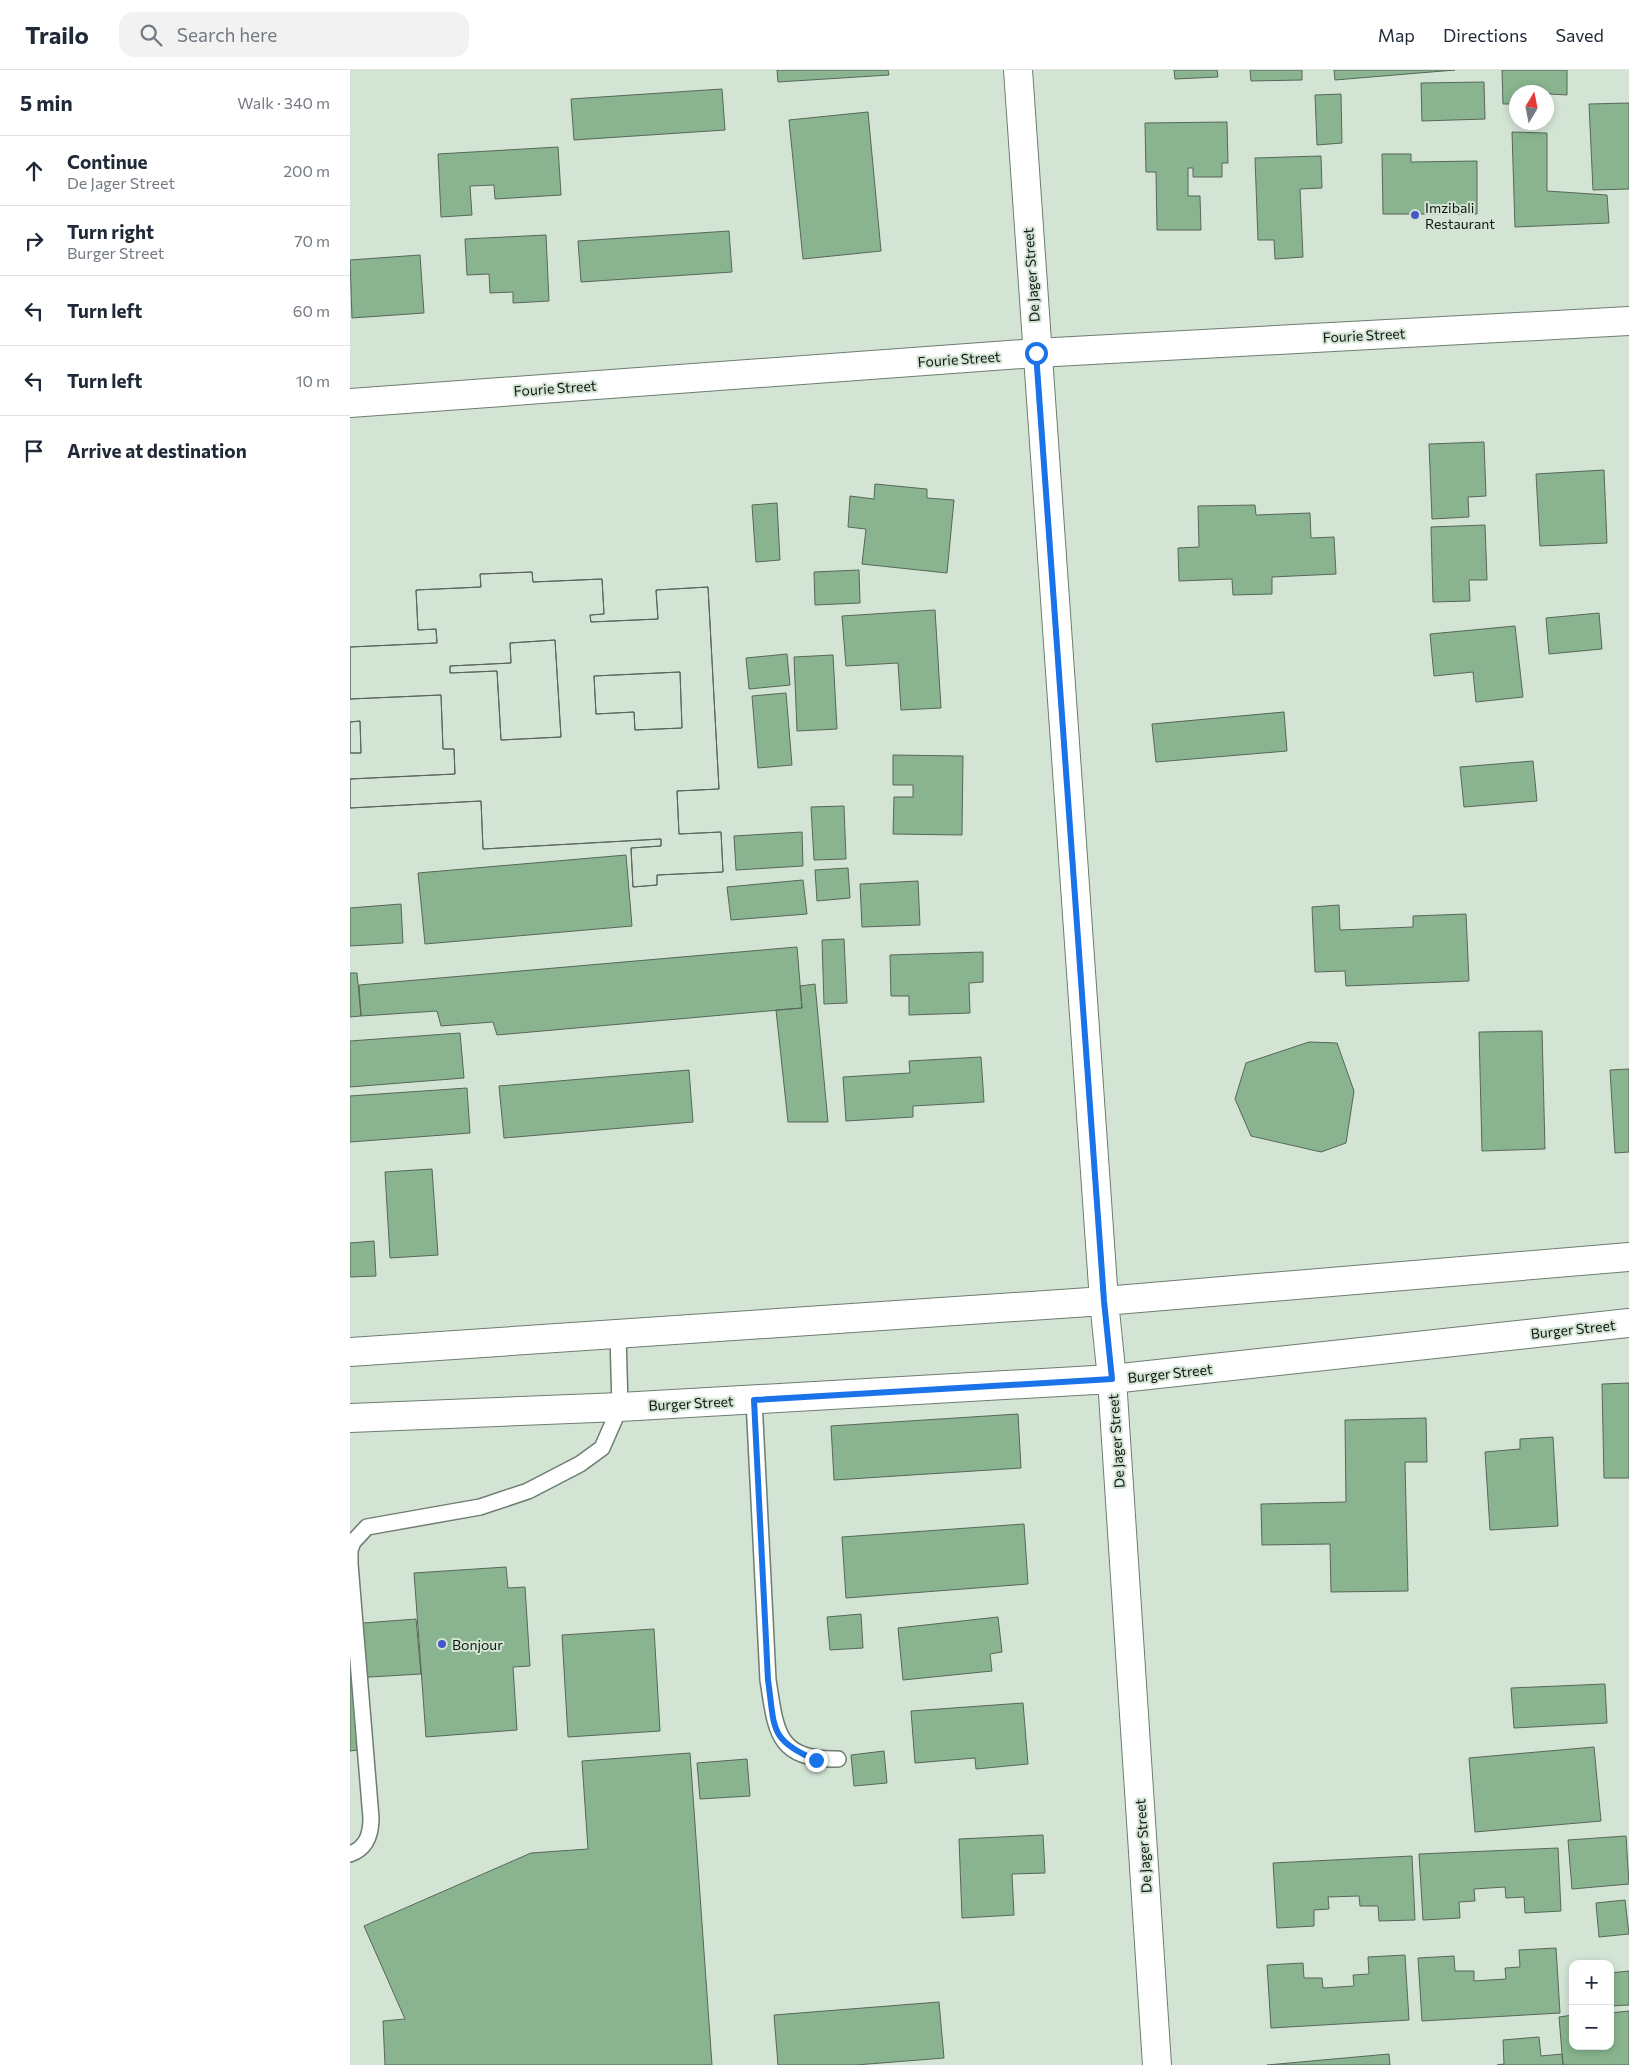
<!DOCTYPE html>
<meta charset="utf-8">
<style>
body{margin:0;font-family:Commissioner,sans-serif;background:#f2f2f3;color:#1f2937}
.controls{position:absolute;right:15px;bottom:15px;display:grid;overflow:hidden;border-radius:10px;box-shadow:0 2px 8px #0003}
.controls button{width:45px;height:45px;display:grid;place-items:center;padding:0;border:0;border-bottom:1px solid #e0e1e3;background:#fff;color:#1f2937;font:25px sans-serif}
.compass{position:absolute;left:1159px;top:15px;width:45px;height:45px;border-radius:50%;background:#fff;box-shadow:0 2px 8px #0003;rotate:10deg}
.stop{position:absolute;width:15px;height:15px;margin:-11px;border:4px solid #1a73e8;border-radius:50%;background:#fff}
.stop.end{background:#1a73e8;border-color:#fff;box-shadow:0 1px 5px #0008}
.list{margin:0;padding:0;list-style:none}
h2{display:flex;justify-content:space-between;align-items:center;height:65px;margin:0;padding:0 20px;font-size:21px}
h2 small{font-size:16px;font-weight:400;color:#747a83}
.list li{display:grid;grid-template-columns:32px 1fr auto;gap:15px;align-items:center;box-sizing:border-box;height:70px;padding:0 20px;border-top:1px solid #e0e1e3}
.list b{display:block;font-size:19px;white-space:nowrap}
.list p{margin:0;font-size:16px;white-space:nowrap;color:#747a83}
.list em{font-size:16px;font-style:normal;color:#747a83}
.icon{flex:none;width:28px;height:28px;fill:none;stroke:currentColor;stroke-width:2;stroke-linecap:round;stroke-linejoin:round}
.map{position:relative;flex:none;width:1279px;height:1995px;overflow:hidden}
header{display:flex;align-items:center;gap:30px;box-sizing:border-box;height:70px;padding:0 25px;background:#fff;border-bottom:1px solid #e0e1e3}
header strong{font-size:24px}
nav{display:flex;gap:28px;margin-inline-start:auto;font-size:18px}
.search{width:350px;height:45px;background:#f2f2f3;display:flex;align-items:center;gap:12px;box-sizing:border-box;padding:0 18px;border-radius:15px;color:#747a83;font-size:19px}
main{display:flex}
aside{flex:1;background:#fff}
.map>svg:first-child{display:block}
</style>
<header>
<strong>Trailo</strong>
<div class="search"><svg class="icon" aria-label="search" viewBox="0 0 24 24"><circle cx="10" cy="10" r="6"/><path d="M15 15l6 6"/></svg>Search here</div>
<nav><a>Map</a><a>Directions</a><a>Saved</a></nav>
</header>
<main>
<aside>
<h2>5 min<small>Walk · 340 m</small></h2>
<ul class="list">
<li><svg class="icon" aria-label="ahead" viewBox="0 0 24 24"><path d="M12 20V5M6 11l6-6 6 6"/></svg><div><b>Continue</b><p>De Jager Street</p></div><em>200 m</em></li>
<li><svg class="icon" aria-label="right" viewBox="0 0 24 24"><path d="M7 20v-9h11M14 6l5 5-5 5"/></svg><div><b>Turn right</b><p>Burger Street</p></div><em>70 m</em></li>
<li><svg class="icon" aria-label="left" viewBox="0 0 24 24"><path d="M17 20v-9H6M10 6l-5 5 5 5"/></svg><div><b>Turn left</b></div><em>60 m</em></li>
<li><svg class="icon" aria-label="left" viewBox="0 0 24 24"><path d="M17 20v-9H6M10 6l-5 5 5 5"/></svg><div><b>Turn left</b></div><em>10 m</em></li>
<li><svg class="icon" aria-label="arrive" viewBox="0 0 24 24"><path d="M6 21V4h12l-3 4 3 4H6"/></svg><div><b>Arrive at destination</b></div></li>
</ul>
</aside>
<div class="map">
<svg width="1279" height="1995" viewBox="0 0 1279 1995">
<rect width="100%" height="100%" fill="#d3e4d5"/>
<path fill="#89b48f" stroke="#576759" fill-rule="evenodd" d="M427 0H538L539 5 428 12Z
M824 0H867L868 7 825 9Z
M900 0H952V10L901 11Z
M984 0H1105L985 10Z
M1152 0H1217V25L1166 22V34H1153Z
M1134 12 1135 49 1072 51 1071 13Z
M372 19 375 60 224 70 221 29Z
M991 24 992 73 967 75 965 25Z
M1279 33V119L1243 120 1239 34Z
M518 42 531 181 453 189 439 50Z
M877 52 878 93H872V107H843V98H838V126H850L851 160H807L806 102H796L795 53Z
M1162 62 1197 63V121L1257 125 1259 153 1165 157Z
M208 77 211 125 145 129 144 115 120 116 122 145 91 147 88 84Z
M1032 84H1061V92L1127 91V144H1033Z
M971 86 972 118 950 119 953 187 925 189 924 170H908L905 88Z
M379 161 382 202 231 212 228 171Z
M196 165 199 231 163 233V222L140 223 139 204 117 205 115 169Z
M70 185 74 243 2 248 0 190Z
M1134 372 1136 426 1118 427 1119 447 1082 449 1079 374Z
M1254 400 1257 473 1190 476 1186 404Z
M525 414 577 419V428L604 430 597 503 512 494 516 459 498 457 500 426 524 429Z
M427 433 430 490 406 492 402 435Z
M905 435 906 445 960 443 961 468 984 467 986 504 922 507V524L883 525 882 509 829 511 828 478 849 477 848 436Z
M1135 455 1137 510H1119L1120 531 1083 532 1081 457Z
M509 500 510 533 465 535 464 502Z
M182 502 183 512 252 509 254 544 240 545 241 552 308 549 306 520 358 517 369 719 327 721 329 764 371 762 373 802 307 805V815L283 817 281 778 311 776V769L133 779 131 731 0 738V709L105 704 104 679H93L91 625 0 629V577L87 573 86 559 68 560 66 520 131 517 130 504ZM205 570 211 667 151 670 147 601 100 603V596L161 593 160 573ZM330 602 332 658 285 660 284 642 246 644 244 606Z
M182 502 183 512 252 509 254 544 240 545 241 552 308 549 306 520 358 517 369 719 327 721 329 764 371 762 373 802 307 805V815L283 817 281 778 311 776V769L133 779 131 731 0 738V709L105 704 104 679H93L91 625 0 629V577L87 573 86 559 68 560 66 520 131 517 130 504Z
M585 540 591 638 551 640 548 593 496 596 492 546Z
M1249 543 1252 579 1199 584 1196 548Z
M1165 556 1173 627 1126 632 1123 602 1084 606 1080 564Z
M205 570 211 667 151 670 147 601 100 603V596L161 593 160 573Z
M437 584 440 615 399 619 396 588Z
M483 585 487 659 447 661 444 587Z
M330 602 332 658 285 660 284 642 246 644 244 606Z
M436 623 442 695 408 698 402 626Z
M934 642 937 681 806 692 802 654Z
M10 651 11 683H0V652Z
M10 651 11 683H0V652Z
M543 685 613 686 612 765 543 764 544 727H563V715H543Z
M1183 691 1187 731 1114 737 1110 697Z
M494 736 496 789 464 790 461 737Z
M452 762 453 796 386 800 384 766Z
M276 785 282 856 75 874 68 803Z
M498 798 500 828 467 831 465 800Z
M453 810 457 844 381 850 377 817Z
M568 811 570 855 512 857 510 814Z
M51 834 53 873 0 876V838Z
M989 835 990 860 1063 857V846L1116 844 1119 911 996 916 995 901 965 902 962 837Z
M494 869 497 933 474 934 472 870Z
M447 877 452 938 147 965 143 952 91 956 87 941 11 946 9 915Z
M633 882V912L619 913 620 943 559 945V926H541L540 885Z
M0 903H7L11 946 0 947Z
M465 914 478 1052H438L426 940 452 938 450 916Z
M1192 961 1195 1079 1132 1081 1129 962Z
M110 963 114 1008 0 1017V971Z
M959 972 987 973 1004 1021 996 1073 971 1082 901 1066 885 1029 896 993Z
M631 987 634 1032 563 1036V1047L496 1051 493 1007 560 1003 559 991Z
M1279 999V1082L1265 1083 1260 1000Z
M339 1000 343 1052 154 1068 149 1016Z
M117 1018 120 1063 0 1072V1026Z
M82 1099 88 1185 40 1188 35 1102Z
M24 1171 26 1206 0 1207V1173Z
M1279 1313V1408H1254L1252 1314Z
M668 1344 671 1398 484 1410 481 1356Z
M1076 1348 1077 1392H1055L1058 1521 981 1522 980 1474 912 1475 911 1434 996 1432 995 1350Z
M1203 1367 1208 1456 1140 1460 1135 1382 1170 1379V1369Z
M674 1454 678 1514 496 1528 492 1467Z
M156 1497 158 1518 175 1517 180 1596 163 1597 167 1660 76 1667 64 1503Z
M511 1544 513 1578 480 1580 477 1547Z
M648 1547 652 1582 640 1584 642 1601 553 1610 548 1558Z
M66 1549 71 1604 3 1608 8 1680 0 1681V1554Z
M304 1559 310 1661 218 1667 212 1565Z
M1255 1614 1257 1653 1164 1658 1161 1618Z
M673 1633 678 1694 626 1699 625 1688 565 1693 561 1641Z
M1244 1677 1251 1751 1125 1762 1119 1688Z
M534 1681 537 1713 504 1716 501 1685Z
M340 1683 362 1995H35L33 1951 55 1949 14 1856 181 1783 238 1779 232 1691Z
M397 1689 400 1726 350 1729 347 1693Z
M693 1765 695 1803 662 1804 664 1845 612 1848 609 1769Z
M1276 1766 1279 1814 1222 1819 1218 1770Z
M1208 1778 1211 1841 1175 1843 1174 1827 1156 1828 1155 1817 1124 1819 1125 1831 1109 1832 1110 1848 1073 1850 1069 1784Z
M1062 1786 1065 1850 1029 1851 1028 1836H1010L1009 1826 978 1827 979 1839 964 1840V1856L927 1858 923 1793Z
M1275 1830 1279 1864 1249 1867 1246 1833Z
M1206 1878 1210 1943 1072 1951 1068 1888 1104 1886 1105 1901H1124V1911L1156 1909 1155 1898 1170 1897 1169 1880Z
M1055 1885 1059 1950 921 1958 917 1895 953 1893 954 1908H972L973 1918 1004 1916 1003 1905 1019 1904 1018 1887Z
M1279 1901V1935L1260 1936V1903Z
M589 1932 594 1988 506 1995H428L424 1945Z
M1279 1941V1995H1213L1209 1947 1223 1945V1976H1260V1943Z
M1189 1967 1191 1986 1212 1984 1213 1995H1147L1154 1994 1153 1970Z
M1039 1984 1040 1995H917Z"/>
<g fill="none" stroke-linecap="round" stroke-linejoin="round">
<defs>
<path id="lane" d="M404 1330 418 1610C426 1660 426 1691 488 1689
M0 1784C17 1778 21 1764 21 1748L0 1494V1480L3 1472 17 1457 130 1437 178 1421 230 1394 252 1378 270 1337 268 1265"/>
<path id="street" d="M668 0 754 1231 762 1309 807 1995
M0 1282 754 1231 1279 1187
M0 1348 270 1337 762 1309 1279 1253"/>
<path id="highway" d="M0 333 686 283 1279 251"/>
</defs>
<use href="#lane" stroke="#6d7d6f" stroke-width="18"/>
<use href="#street" stroke="#6d7d6f" stroke-width="30"/>
<use href="#highway" stroke="#6d7d6f" stroke-width="30"/>
<use href="#lane" stroke="#fff" stroke-width="15"/>
<use href="#street" stroke="#fff" stroke-width="28"/>
<use href="#highway" stroke="#fff" stroke-width="28"/>
</g>
<g fill="none" stroke-linecap="round" stroke-linejoin="round">
<path stroke="#1a73e8" stroke-width="6" d="M466 1690C418 1670 425 1657 418 1610L404 1330 762 1309 754 1231 686 283"/>
</g>
<g fill="#4457cb" stroke="#d3e4d5" stroke-width="2">
<circle cx="1065" cy="145" r="5"/>
<circle cx="92" cy="1574" r="5"/>
</g>
<g text-anchor="middle" dominant-baseline="central" stroke-width="4" stroke-linejoin="round" paint-order="stroke">
<g font-size="14" fill="#101611" stroke="#d3e4d5" text-anchor="start">
<text x="1075" y="137">Imzibali<tspan x="1075" dy="16">Restaurant</tspan></text>
<text x="102" y="1574">Bonjour</text>
</g>
<g font-size="14" fill="#101611" stroke="#d3e4d5">
<text transform="translate(681 205) rotate(-94)">De Jager Street</text>
<text transform="translate(1014 265) rotate(-3)">Fourie Street</text>
<text transform="translate(609 289) rotate(-4)">Fourie Street</text>
<text transform="translate(205 318) rotate(-4)">Fourie Street</text>
<text transform="translate(1223 1259) rotate(-6)">Burger Street</text>
<text transform="translate(820 1303) rotate(-6)">Burger Street</text>
<text transform="translate(341 1333) rotate(-3)">Burger Street</text>
<text transform="translate(766 1371) rotate(-94)">De Jager Street</text>
<text transform="translate(793 1776) rotate(-94)">De Jager Street</text>
</g>
</g>
</svg>
<div class="controls">
<button>+</button>
<button>−</button>
</div>
<svg class="compass" viewBox="-18 -18 36 36"><path d="M0-13l5 13h-10z" fill="#e53935"/><path d="M0 13l5-13h-10z" fill="#747a83"/></svg>
<div class="stop" style="left:686px;top:283px"></div>
<div class="stop end" style="left:466px;top:1690px"></div>
</div>
</main>
